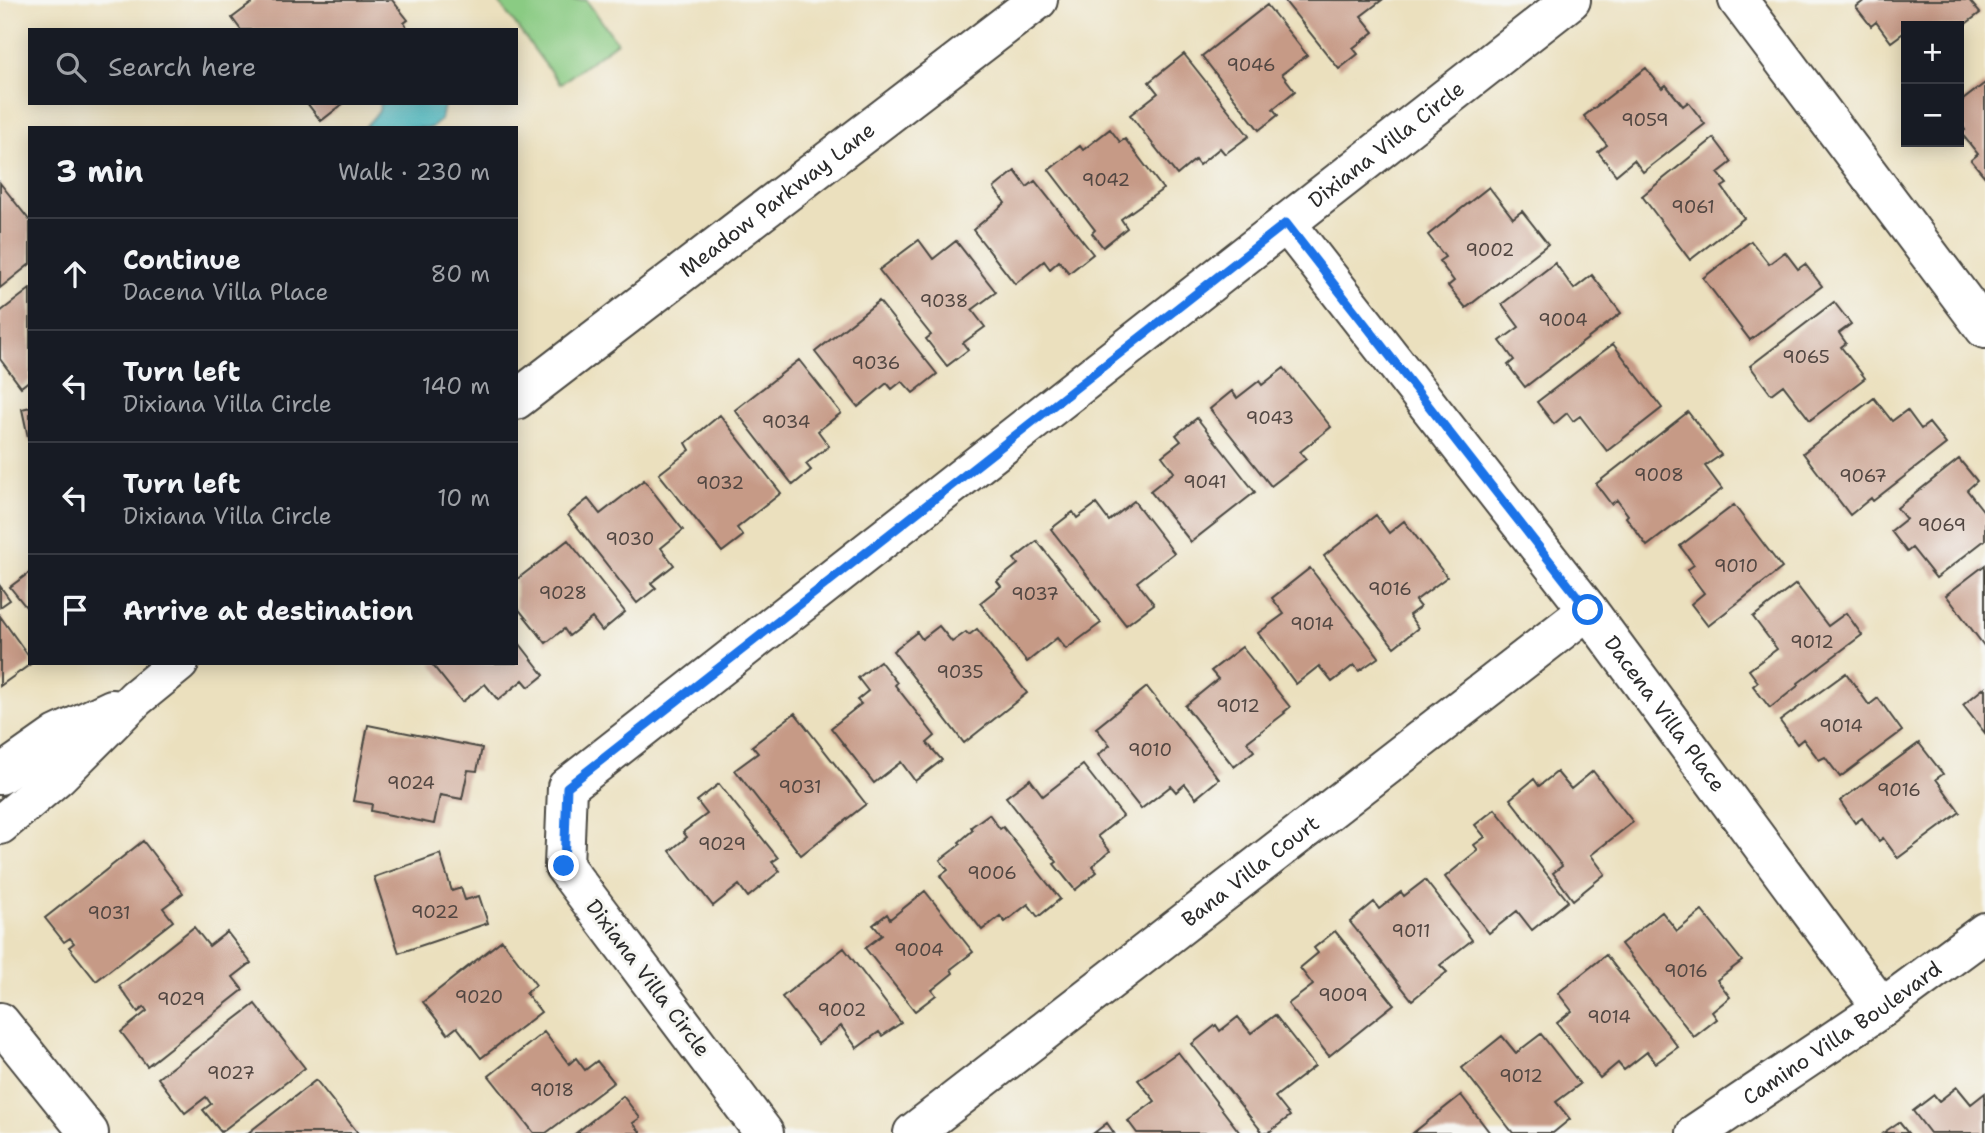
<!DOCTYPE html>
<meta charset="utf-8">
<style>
body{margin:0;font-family:"Shantell Sans",sans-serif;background:#242831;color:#f1f3f6}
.controls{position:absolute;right:21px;top:21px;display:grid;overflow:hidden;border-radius:0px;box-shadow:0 4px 18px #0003}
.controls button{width:63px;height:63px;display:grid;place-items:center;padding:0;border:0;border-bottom:2px solid #363941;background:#171b24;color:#f1f3f6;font:35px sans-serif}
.stop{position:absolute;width:21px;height:21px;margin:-16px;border:5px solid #1a73e8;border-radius:50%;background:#fff}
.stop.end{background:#1a73e8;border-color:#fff;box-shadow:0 2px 7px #0008}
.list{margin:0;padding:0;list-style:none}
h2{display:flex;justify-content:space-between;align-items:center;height:91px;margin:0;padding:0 28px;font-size:30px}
h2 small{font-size:23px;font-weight:400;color:#9ea1a6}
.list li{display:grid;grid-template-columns:46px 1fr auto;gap:21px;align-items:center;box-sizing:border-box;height:112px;padding:0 28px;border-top:2px solid #363941}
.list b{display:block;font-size:26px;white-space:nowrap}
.list p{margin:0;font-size:23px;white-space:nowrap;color:#9ea1a6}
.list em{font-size:23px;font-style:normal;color:#9ea1a6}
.icon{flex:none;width:38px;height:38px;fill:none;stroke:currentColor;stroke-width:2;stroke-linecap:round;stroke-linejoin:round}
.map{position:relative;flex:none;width:1985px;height:1133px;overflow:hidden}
.search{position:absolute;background:#171b24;box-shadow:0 4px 18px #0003;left:28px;top:28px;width:490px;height:77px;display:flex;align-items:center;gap:18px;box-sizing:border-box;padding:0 24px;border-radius:0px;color:#9ea1a6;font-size:26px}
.panel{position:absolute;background:#171b24;box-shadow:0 4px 18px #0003;left:28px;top:126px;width:490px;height:539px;border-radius:0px}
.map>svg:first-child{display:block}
</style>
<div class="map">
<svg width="1985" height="1133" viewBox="0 0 1985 1133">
<rect width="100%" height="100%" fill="#f6f6f2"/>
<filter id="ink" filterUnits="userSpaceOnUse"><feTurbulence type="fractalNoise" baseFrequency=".0143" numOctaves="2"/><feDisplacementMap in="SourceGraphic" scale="14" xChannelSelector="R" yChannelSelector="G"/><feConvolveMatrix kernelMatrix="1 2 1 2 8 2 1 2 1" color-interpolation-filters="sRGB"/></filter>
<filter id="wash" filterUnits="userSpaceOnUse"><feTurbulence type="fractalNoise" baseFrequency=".00686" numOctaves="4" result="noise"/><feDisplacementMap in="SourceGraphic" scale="28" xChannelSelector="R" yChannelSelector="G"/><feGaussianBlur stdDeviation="1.57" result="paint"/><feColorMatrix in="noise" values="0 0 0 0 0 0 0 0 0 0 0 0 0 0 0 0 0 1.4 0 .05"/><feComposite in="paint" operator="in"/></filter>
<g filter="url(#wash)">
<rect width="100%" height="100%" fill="#ebe0be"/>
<path fill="#8acb83" stroke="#5a7b57" stroke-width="2" d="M497 0H586L617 42 560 84Z"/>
<path fill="#4dbcc3" stroke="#3c7477" stroke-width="2" d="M380 103H442L444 106 441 120 431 128H364L379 111Z"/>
<g id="blocks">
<path fill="#c69a86" d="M256 0H392L408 20 404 23 409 30H241L232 18Z
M1284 0H1382L1361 16 1374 32 1353 48 1358 54 1339 69Z
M1865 0H1969L1980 13 1959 29V26H1906V31L1891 42 1876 22 1871 26 1856 7Z
M1267 5 1307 55 1282 74 1295 91 1273 109 1278 115 1259 130 1202 56Z
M1184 54 1249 136 1225 154 1220 148 1199 165 1195 160 1177 175 1130 115 1158 93 1149 82Z
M1646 68 1662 88 1666 85 1683 106 1688 102 1705 124 1643 172 1634 160 1616 175 1598 152 1607 145 1584 116Z
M1985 83V177L1971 160 1978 154 1961 133 1965 130 1959 121V103Z
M307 103H344L321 121Z
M1110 129 1120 142 1125 139 1163 189 1121 219 1127 228 1103 247 1092 233 1095 230 1049 170 1080 146 1083 150Z
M1714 138 1732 162 1718 173 1727 184 1722 187 1744 218 1690 260 1642 196Z
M1015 171 1027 187 1035 181 1093 254 1069 273 1059 261 1050 269 1044 261 1015 284 973 230 1005 203 994 188Z
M0 183 30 221V264L0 288Z
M1489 187 1513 218 1522 211 1548 244 1466 308 1448 286 1454 281 1439 261 1445 257 1428 235Z
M919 240 933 259 956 241 996 292 972 310 985 327 963 343 968 350 947 366 926 339 931 335 879 270Z
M1751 241 1769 264 1785 252 1798 269 1805 264 1822 286 1750 340 1703 278Z
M1555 263 1574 289 1592 275 1621 313 1525 387 1508 365 1514 360 1500 341 1519 327 1502 304Z
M30 289V380L21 387 0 359V312Z
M879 301 937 374 913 393 902 381 892 389 887 383 858 407 815 352Z
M1834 302 1851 324 1839 333 1846 343 1841 347 1865 378 1810 420 1783 385 1771 394 1750 366Z
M1613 344 1662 408 1607 451 1580 416 1573 421 1567 413 1554 424 1537 402Z
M799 360 841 413 818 431 829 446 806 464 811 470 793 485 735 410Z
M1284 368 1331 427 1300 452 1306 459 1271 486 1210 409 1232 391 1237 398 1259 381 1262 385Z
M1874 398 1892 421 1907 410 1921 429 1929 423 1946 444 1873 501 1871 498 1850 515 1803 453Z
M30 407V441L29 442 22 409Z
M1688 412 1721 455 1705 466 1722 489 1647 546 1626 517 1628 515 1617 500 1611 504 1596 484Z
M720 415 781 493 737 528 743 536 722 552 659 474 690 450 686 443Z
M1197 418 1255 492 1191 542 1150 491 1174 472 1162 456 1181 441 1176 435Z
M1959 459 1977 481 1967 490 1985 513V540L1936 578 1912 548 1907 552 1891 531 1906 519 1897 508Z
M644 480 683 530 661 548 674 565 651 583 656 588 637 603 568 515 588 499 600 514Z
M1134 501 1174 553 1137 582 1154 604 1126 625 1051 529 1073 512 1077 518 1096 504 1109 521Z
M1734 505 1782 568 1708 626 1691 604 1704 593 1687 570 1694 565 1680 546Z
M1376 515 1389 533 1404 521 1447 577 1415 601 1420 607 1409 615 1418 628 1394 647 1324 556Z
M568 540 625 612 602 631 592 618 569 636 564 629 546 643 516 606V580Z
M1037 541 1101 623 1066 649 1057 638 1027 662 980 603 1001 586 997 581 1018 564 1014 559Z
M1985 565V647L1946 595Z
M1310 568 1379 657 1359 671 1354 665 1332 682 1319 666 1296 684 1258 633 1284 614 1272 598Z
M30 572V612L10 587Z
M1796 584 1828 626 1846 613 1862 635 1798 683 1799 685 1770 708 1753 686 1758 682 1749 670 1777 649 1753 617Z
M0 586 10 600 0 607Z
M0 616 30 658V663H32L0 686Z
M939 626 952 642 966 632 969 635 977 629 1027 693 964 743 893 651 917 632 922 639Z
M516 639 544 675 529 687 523 680 498 700 485 684 462 702 431 663H516Z
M1242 647 1290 707 1284 712 1285 713 1247 742 1254 751 1234 767 1185 706 1218 679 1211 671Z
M880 661 897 683 895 685 935 736 927 743 942 760 915 781 901 762 874 783 831 728 861 704 857 700 868 691 858 678Z
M1846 673 1869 705 1878 698 1902 731 1840 777 1825 757 1819 760 1803 739 1797 744 1780 721Z
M1147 687 1219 779 1196 798 1185 784 1176 792 1171 786 1141 809 1098 755 1110 745 1096 728Z
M1985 687V733L1963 705Z
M795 713 866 804 801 855 735 770 758 753 752 746Z
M368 725 482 748 477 771 468 770 462 799 440 795 434 824 371 811 372 804 353 801Z
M1919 743 1943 774 1936 779 1960 812 1898 858 1883 838 1879 841 1862 818 1855 823 1840 801Z
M1083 765 1123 816 1098 836 1110 851 1092 866 1097 872 1075 890 1054 864 1057 862 1006 797 1030 779 1043 796Z
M1593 771 1633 822 1591 855 1605 874 1573 900 1553 873 1562 866 1510 799 1534 779 1539 786 1557 772 1571 789Z
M719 784 778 858 772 862 780 871 748 897 739 885 713 906 670 851 687 837 683 832 707 814 697 801Z
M1495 809 1568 901 1532 930 1517 911 1489 933 1445 877 1478 850 1474 845 1485 837 1475 825Z
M989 814 1000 829 1003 827 1060 899 1038 917 1028 904 1005 922 1000 916 982 930 940 876 948 870 940 860 961 844 959 842 973 830 971 827Z
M143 841 183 893 163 908 173 921 96 981 69 947 74 943 70 938 64 942 45 918Z
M440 854 452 891 461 888 465 900 479 896 488 923 399 953 374 877Z
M1425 880 1472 940 1440 965 1447 972 1412 1000 1350 922 1374 902 1379 909 1401 892 1404 896Z
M925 891 973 952 951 969 953 973 932 990 936 995 915 1011 865 948 882 935 873 925 887 914 890 919Z
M1702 911 1742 961 1717 980 1730 997 1712 1012 1717 1019 1694 1037 1621 944 1662 912 1677 931Z
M194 927 209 946 227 932 251 963 233 977 243 990 147 1066 121 1032 147 1011 144 1007 138 1012 119 986Z
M1335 931 1394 1004 1329 1056 1288 1004 1313 985 1300 968 1318 953 1314 948Z
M502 940 536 985 526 993 541 1012 481 1058 457 1027 448 1034 423 1002Z
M844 948 901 1023 882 1036 879 1032 857 1048 841 1026 818 1044 782 997Z
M1606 955 1678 1047 1656 1063 1647 1052 1624 1070 1618 1063 1600 1078 1557 1023 1572 1011 1558 993Z
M255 1004 305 1068 221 1132 203 1110 211 1104 206 1097 185 1113 158 1078Z
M1275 1015 1315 1066 1275 1097 1290 1116 1268 1133H1263L1192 1044 1216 1025 1220 1031 1238 1017 1251 1033Z
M544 1032 569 1064 576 1058 585 1070 597 1061 614 1082 546 1133H534L489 1076Z
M1541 1034 1580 1084 1556 1102 1570 1119 1553 1133H1513L1462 1068 1502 1036 1516 1053Z
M1178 1052 1240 1133H1137L1128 1121 1155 1101 1138 1080Z
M316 1080 358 1133H248Z
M1957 1087 1971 1104 1985 1093V1133H1930L1913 1111 1934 1095 1939 1101Z
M1461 1095 1490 1133H1413Z
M623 1096 640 1118 633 1123 641 1133H576Z
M1899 1122 1908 1133H1883Z
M1107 1123 1114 1133H1094Z"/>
</g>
</g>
<g filter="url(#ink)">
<use href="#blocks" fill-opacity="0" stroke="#484641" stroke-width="2"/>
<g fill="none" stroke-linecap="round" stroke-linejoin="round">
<defs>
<g id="street">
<path d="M1738 0 1985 329"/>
<path id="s1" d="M1286 223 1588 610 1882 1008"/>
<path id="s2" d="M516 400 1038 0"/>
<path d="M0 775 57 735 112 709"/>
<path d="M0 825 58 776 136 698 179 663"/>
<path d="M0 1022 89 1133"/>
<path id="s3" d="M764 1133 564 866 567 787 1571 0"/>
<path id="s4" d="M913 1133 1588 610"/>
<path id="s5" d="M1696 1133 1882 1008 1985 932"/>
</g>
</defs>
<use href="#street" stroke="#484641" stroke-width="42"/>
<use href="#street" stroke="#fff" stroke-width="38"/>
</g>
</g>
<g fill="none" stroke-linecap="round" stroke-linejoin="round" filter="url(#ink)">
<path stroke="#1a73e8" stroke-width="9" d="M564 866 567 787 1286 223 1588 610"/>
</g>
<g text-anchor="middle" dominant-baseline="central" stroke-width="6" stroke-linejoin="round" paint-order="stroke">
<g font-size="18" fill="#524742">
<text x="1251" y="65">9046</text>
<text x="1645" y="120">9059</text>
<text x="1106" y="180">9042</text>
<text x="1693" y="207">9061</text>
<text x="1490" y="250">9002</text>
<text x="944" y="301">9038</text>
<text x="1563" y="320">9004</text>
<text x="1806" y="357">9065</text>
<text x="876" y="363">9036</text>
<text x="1270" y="418">9043</text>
<text x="786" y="422">9034</text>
<text x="1659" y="475">9008</text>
<text x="1863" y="476">9067</text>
<text x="1205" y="482">9041</text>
<text x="720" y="483">9032</text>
<text x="1942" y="525">9069</text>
<text x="630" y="539">9030</text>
<text x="1736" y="566">9010</text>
<text x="1390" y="589">9016</text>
<text x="563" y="593">9028</text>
<text x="1035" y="594">9037</text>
<text x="1312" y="624">9014</text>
<text x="1812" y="642">9012</text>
<text x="960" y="672">9035</text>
<text x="1238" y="706">9012</text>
<text x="1841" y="726">9014</text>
<text x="1150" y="750">9010</text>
<text x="411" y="783">9024</text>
<text x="800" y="787">9031</text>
<text x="1899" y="790">9016</text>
<text x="722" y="844">9029</text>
<text x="992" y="873">9006</text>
<text x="435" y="912">9022</text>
<text x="109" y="913">9031</text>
<text x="1411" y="931">9011</text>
<text x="919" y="950">9004</text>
<text x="1686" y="971">9016</text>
<text x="1343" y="995">9009</text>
<text x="479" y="997">9020</text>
<text x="181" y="999">9029</text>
<text x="842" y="1010">9002</text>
<text x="1609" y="1017">9014</text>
<text x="231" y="1073">9027</text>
<text x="1521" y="1076">9012</text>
<text x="552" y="1090">9018</text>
</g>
<g font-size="21" fill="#2b2b2b" stroke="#f6f6f2">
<text stroke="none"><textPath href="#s3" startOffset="1454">Dixiana Villa Circle</textPath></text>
<text stroke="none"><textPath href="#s2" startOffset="329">Meadow Parkway Lane</textPath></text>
<text stroke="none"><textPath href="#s1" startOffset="620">Dacena Villa Place</textPath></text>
<text stroke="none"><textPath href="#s4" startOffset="427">Bana Villa Court</textPath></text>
<text transform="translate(648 978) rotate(53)">Dixiana Villa Circle</text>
<text stroke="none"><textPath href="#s5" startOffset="177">Camino Villa Boulevard</textPath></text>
</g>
</g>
</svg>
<div class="controls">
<button>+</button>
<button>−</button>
</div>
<div class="stop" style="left:1588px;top:610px"></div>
<div class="stop end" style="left:564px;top:866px"></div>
<div class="search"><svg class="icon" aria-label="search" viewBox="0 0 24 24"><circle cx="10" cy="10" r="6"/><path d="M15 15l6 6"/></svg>Search here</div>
<section class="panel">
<h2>3 min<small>Walk · 230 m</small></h2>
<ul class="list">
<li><svg class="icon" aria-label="ahead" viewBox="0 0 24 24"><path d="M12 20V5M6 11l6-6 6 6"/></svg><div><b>Continue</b><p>Dacena Villa Place</p></div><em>80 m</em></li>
<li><svg class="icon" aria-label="left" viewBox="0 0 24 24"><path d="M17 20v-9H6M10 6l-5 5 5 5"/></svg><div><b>Turn left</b><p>Dixiana Villa Circle</p></div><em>140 m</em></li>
<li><svg class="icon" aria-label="left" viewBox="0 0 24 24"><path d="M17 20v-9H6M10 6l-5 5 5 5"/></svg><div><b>Turn left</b><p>Dixiana Villa Circle</p></div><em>10 m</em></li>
<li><svg class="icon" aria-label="arrive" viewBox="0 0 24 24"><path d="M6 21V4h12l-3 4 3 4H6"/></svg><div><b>Arrive at destination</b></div></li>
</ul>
</section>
</div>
